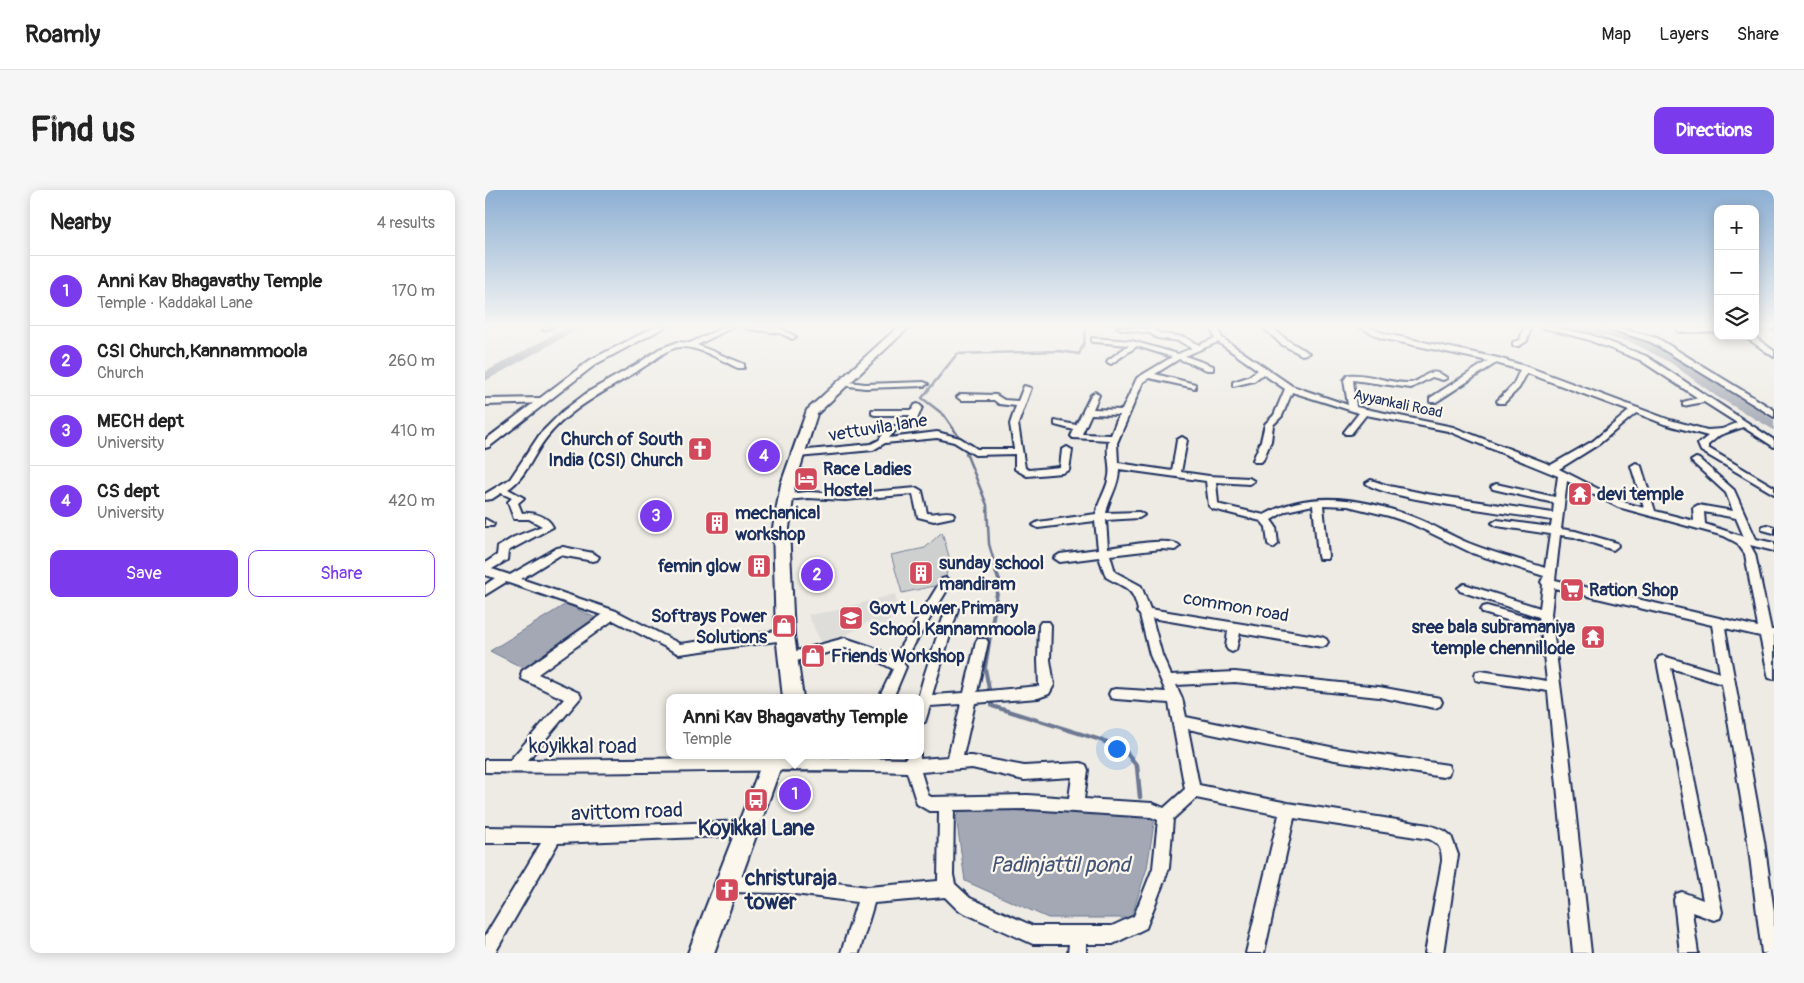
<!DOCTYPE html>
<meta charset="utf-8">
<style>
body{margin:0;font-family:Pangolin,sans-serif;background:#f6f6f6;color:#222}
.controls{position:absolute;right:15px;top:15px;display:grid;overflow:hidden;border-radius:10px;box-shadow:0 2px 12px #0003}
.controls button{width:45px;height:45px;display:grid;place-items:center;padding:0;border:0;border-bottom:1px solid #e0e0e0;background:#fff;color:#222;font:25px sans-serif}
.you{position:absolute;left:631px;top:558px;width:18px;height:18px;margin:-12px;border:4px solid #fff;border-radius:50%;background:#1a73e8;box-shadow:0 0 0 8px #1a73e833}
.badge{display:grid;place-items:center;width:32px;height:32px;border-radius:50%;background:#7c3aed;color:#fff;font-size:16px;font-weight:700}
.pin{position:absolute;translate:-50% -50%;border:2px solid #fff;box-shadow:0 1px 5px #0006}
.popup{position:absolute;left:181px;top:504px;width:258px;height:65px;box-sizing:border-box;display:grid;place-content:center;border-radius:10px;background:#fff;filter:drop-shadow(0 1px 4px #0005);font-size:16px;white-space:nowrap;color:#767676}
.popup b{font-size:19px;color:#222}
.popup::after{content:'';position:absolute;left:50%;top:100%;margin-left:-10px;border:10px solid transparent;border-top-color:#fff}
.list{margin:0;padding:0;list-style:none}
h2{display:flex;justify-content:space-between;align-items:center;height:65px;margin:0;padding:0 20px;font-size:21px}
h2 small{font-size:16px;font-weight:400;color:#767676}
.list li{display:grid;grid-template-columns:32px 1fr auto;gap:15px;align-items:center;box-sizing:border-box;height:70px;padding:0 20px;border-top:1px solid #e0e0e0}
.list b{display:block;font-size:19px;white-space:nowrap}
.list p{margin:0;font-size:16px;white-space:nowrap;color:#767676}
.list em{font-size:16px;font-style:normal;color:#767676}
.actions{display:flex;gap:10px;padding:15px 20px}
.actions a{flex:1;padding:11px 0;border:1px solid #7c3aed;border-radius:10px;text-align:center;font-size:18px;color:#7c3aed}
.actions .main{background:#7c3aed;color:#fff}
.icon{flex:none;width:28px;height:28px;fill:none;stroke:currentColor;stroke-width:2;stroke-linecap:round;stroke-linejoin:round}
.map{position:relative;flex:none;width:1289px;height:763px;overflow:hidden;border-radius:10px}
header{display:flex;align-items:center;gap:30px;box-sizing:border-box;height:70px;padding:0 25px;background:#fff;border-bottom:1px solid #e0e0e0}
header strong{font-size:24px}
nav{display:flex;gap:28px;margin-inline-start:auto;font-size:18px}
.intro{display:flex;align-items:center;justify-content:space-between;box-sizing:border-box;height:120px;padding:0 30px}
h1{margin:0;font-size:35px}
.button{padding:12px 22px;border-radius:10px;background:#7c3aed;color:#fff;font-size:18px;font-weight:700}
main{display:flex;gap:30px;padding:0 30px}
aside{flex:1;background:#fff;border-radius:10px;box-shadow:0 2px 12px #0003}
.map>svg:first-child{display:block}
</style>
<header>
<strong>Roamly</strong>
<nav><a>Map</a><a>Layers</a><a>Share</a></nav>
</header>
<div class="intro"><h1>Find us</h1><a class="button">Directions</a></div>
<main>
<aside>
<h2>Nearby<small>4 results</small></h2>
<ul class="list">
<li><span class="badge">1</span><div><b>Anni Kav Bhagavathy Temple</b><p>Temple · Kaddakal Lane</p></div><em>170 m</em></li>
<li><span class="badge">2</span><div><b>CSI Church,Kannammoola</b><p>Church</p></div><em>260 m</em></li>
<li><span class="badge">3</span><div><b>MECH dept</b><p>University</p></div><em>410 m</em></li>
<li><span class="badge">4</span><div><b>CS dept</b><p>University</p></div><em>420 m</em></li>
</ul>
<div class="actions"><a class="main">Save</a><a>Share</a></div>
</aside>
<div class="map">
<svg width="1289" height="763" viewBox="0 0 1289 763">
<rect width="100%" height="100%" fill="#eeebe4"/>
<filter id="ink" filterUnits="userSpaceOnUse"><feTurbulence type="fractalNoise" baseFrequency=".02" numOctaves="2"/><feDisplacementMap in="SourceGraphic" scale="10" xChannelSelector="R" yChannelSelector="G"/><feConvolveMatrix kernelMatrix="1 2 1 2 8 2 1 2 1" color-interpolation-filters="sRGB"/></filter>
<g filter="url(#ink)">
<path fill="#deddda" d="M410 404 414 423 400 435 385 431 363 444 337 454 323 425 348 421Z"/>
<path fill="#cecfcf" stroke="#747f96" d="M457 342 465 370 459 394 417 403 406 365 440 358Z"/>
<path fill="#a3a8b4" stroke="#6d7892" d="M81 414 113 429 42 480 5 461Z
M499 618 670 627 662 678 646 728H563L480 691 471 626 476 621Z"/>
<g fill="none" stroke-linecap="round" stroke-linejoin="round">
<path stroke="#6d7892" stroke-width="2.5" d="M474 247 459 225 437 208 472 164 575 161 594 164 599 153 601 137
M481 263 502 315 504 354 512 382"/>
<path stroke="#6d7892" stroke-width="4" d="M504 499 500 478 514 390 511 381
M507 513V516L622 552"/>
<path stroke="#6d7892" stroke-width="4.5" d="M618 551 637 557 652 576 655 607"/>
<path fill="#a3a8b4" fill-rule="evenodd" d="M83 137H97L0 191V182Z
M1089 137H1108L1156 148 1194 167 1241 200 1289 230V240L1231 206 1186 173 1148 153 1091 139Z"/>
<defs>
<path id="minor" d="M58 137H68L58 140Z
M239 137H248L212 155 259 174V178H253C238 171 213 156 196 157 183 157 171 170 160 176 126 199 88 215 62 247 48 264 42 287 23 299L39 308 33 313 37 323C48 322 63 326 68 337L23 361 22 370 7 379 25 385 72 358 78 357 108 363 114 367 112 370 108 371 75 365 36 389 131 421 195 454 300 440 304 442 306 445 304 448 300 450 194 464 128 430 53 484 94 503 96 507 43 570 320 567 421 569 422 565H435V563V569L463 567 476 514 445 516 440 532 435 534V508H433L440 483 461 419 463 416H471L473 419 447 505 479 503 491 452 493 449H501L503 452 492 502 554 496 553 470 554 435 556 432H564L566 435 565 470 569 495 564 504 553 508 490 513 478 566H487L539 576 596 573 601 575 603 580 599 609 667 613 679 618 700 599 684 513 631 509 626 508 624 504 626 500 631 499 681 502 665 465 655 425 652 422 653 420C648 397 640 398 621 387L614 367 575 372 569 368 575 364 613 359 610 331 553 338 548 335 553 332 611 324C613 311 622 300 624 286 626 274 620 262 624 250L588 248 586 246 589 240 570 235V231L591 235 606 205 610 202 614 205 608 219 637 220 652 188 687 167 652 156 626 174 622 172 623 170 644 155 610 152H607V148L647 151 693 164 707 158 694 151 672 148 665 143 636 139 632 137 667 139 677 144 699 147 714 155 730 148 726 137H733L737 148 807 196 863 215 859 190 863 185C883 183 903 193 923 193 939 193 942 173 962 188L958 190 947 187 926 198 868 190 871 217 968 237 1066 275 1108 251 1144 221 1042 183 1034 198 1019 213H1013L1012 211 1028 195 1035 180 1011 173 951 212H945V208L1003 171 896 148 875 137H883L901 144 1013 168 1043 177 1185 230 1222 240 1237 239 1252 233 1219 212 1198 216V212L1213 208 1155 170 1101 149 1055 137H1067L1106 145 1161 166 1289 250V257L1258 237 1235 245 1223 255V258L1289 297V304L1216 261 1213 254 1223 246 1179 234 1151 223 1114 254 1074 279 1141 313 1159 318 1146 276 1151 273 1156 276 1170 321 1209 331 1208 318 1213 315 1248 321 1241 303 1206 271 1211 268 1214 269 1249 300 1271 349 1289 353V361L1265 355 1270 364 1286 440H1289V489L1284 488 1283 484 1275 446 1240 438 1279 651 1289 722V763H1277L1263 651 1237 494 1186 478 1237 722 1235 728 1229 730 1207 722 1213 763H1195L1189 710 1191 704 1197 702 1218 710 1172 471 1174 467 1178 466 1235 483 1227 435 1069 398 1066 424 1084 564 1106 763H1088L1063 501 996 491 991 490 990 486 991 482 996 481 1062 491 1056 440 998 423 996 420 998 417 1002 416 1055 431 1054 427 975 401 973 398 979 394 1055 418 1058 395 1056 392 1059 386 987 363 925 333 904 326 863 316 838 315 843 366 842 369H834L833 366 828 315 801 321 786 330 791 337 793 354 788 358 783 354 781 337 776 331 728 319 724 316 721 291 634 279C634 296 624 308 621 323L654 322 659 325 654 328 621 330 623 358C638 356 686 346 695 356L690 360 676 359 625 365 630 382 656 396 665 419 837 447 841 449 843 452 841 455 837 457 755 443 751 460 747 462 743 460 741 457 743 441 667 428 677 465 686 485 750 482 894 497 955 508 957 512 955 516 950 518 894 507 750 492 691 495 697 508 701 527 850 558 963 575 965 580 963 585 958 587 850 570 703 539 714 595 803 613 944 635 960 641 966 646 973 665 958 763H940L957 671C957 660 955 654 944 649L809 628 779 763H761L794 625 711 608 688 629 684 678 661 738 628 754H601V763H583L584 754H548L473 720 460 707 389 713 374 763H356L372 712 302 703 241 702 235 700 233 694 235 688 241 686 302 687 383 697 453 691 454 621H444L432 614 422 582C281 577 140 585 0 582V570H25L79 509 37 489 36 485 37 481 117 425 21 392 0 405V395L10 388 0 385V373L12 365 13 357 29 347 57 336 44 329H29L23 312 27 308 16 303 7 309 0 310V304L25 289 55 244 78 221 103 202 154 173 174 159 193 152 205 153ZM733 152 773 180 763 187 748 192V196L769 191 778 184 800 199 789 225 780 234 776 251 768 270 770 272H776L778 270 786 251 788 235 797 226 807 202 874 223 859 242 860 244H866L881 225 963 241 1073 286 1070 307 1011 294 1006 297 1008 299 1069 313 1068 323 942 304 904 296 886 290 881 293C897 309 1036 325 1067 330L1066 337 1012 330 1007 333 1012 336 1065 344 1060 378C1034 369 1007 363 981 352 964 345 949 335 933 329 884 309 826 298 779 325L736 315 733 313 731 292 764 294 769 291 764 288 724 286 696 282 702 250 697 247 692 250 687 281 633 273 632 253 658 192 664 188 710 198V194L670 184 694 169 722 180H728V176L700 166ZM606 224 634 225 626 245 597 244ZM1082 291 1133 317 1239 346 1252 353 1260 364 1273 437 1070 390 1075 345 1089 347 1128 360 1133 356 1132 353 1090 341 1076 339ZM1219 322 1251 328 1259 347 1220 334ZM487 578 539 590 587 587 584 608 543 605 446 607 443 605 436 582ZM543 619 666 627 673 630 668 678 649 726 627 736H548L485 708 470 694 468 685 469 620Z
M259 137 297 139 311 147 307 149 295 143 263 139Z
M778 137H786L802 150 824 163 817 165 796 154Z
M1039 137H1046L1042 151 1034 156H1028V152L1035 150Z
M1119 137H1130L1172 148 1289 220V227L1166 152Z
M1283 137H1289V140Z
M1193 138H1233V142H1193Z
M1259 146H1268L1289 161V167Z
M356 191 380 194 439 192 443 194 439 196 380 198 356 195Z
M539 196 546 198 533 234 540 278 544 280 575 277 577 260 582 257 587 260 584 280 577 283 542 286 530 279V264L490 265 469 252 452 248 400 253 388 260 313 267 308 264 313 261 386 254 394 250 402 238 422 233 425 225H390L387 224V220H427L430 215 433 214 437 217 429 237 411 240 404 248 452 242 475 248 492 259H529L525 234 531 216 514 214 509 210H476L472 207 476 204 511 205 519 210 533 211Z
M56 208 60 211 59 213 0 215V209Z
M432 298 437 301 442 323C451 325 459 320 468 323L469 325 468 327 449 331 433 327 428 304 360 310 323 308 301 310 296 307 301 304 323 302 360 304Z
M0 329 9 334 8 336H0Z
M1282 335 1289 337V343L1278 340 1277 338 1278 336Z
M461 388 467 392 418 473 421 477 408 508H394L408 479 379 464 360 458 304 473 300 472 298 468 300 464 304 463 360 448 387 457 409 467 457 389Z
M263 631 268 633 271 638 268 643 263 645 73 653 10 763H0V746L56 653H0V637L69 638Z"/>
<path id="tertiary" d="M170 137H180L111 174 4 257 0 258V250L105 170Z"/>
<path id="secondary" d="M413 137H424L332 224 310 294 304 338 309 445 318 508H298L291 445 288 338 296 294 322 220Z
M280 565H300L229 763H203Z"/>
</defs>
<use href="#minor" stroke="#1b2f5e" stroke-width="4"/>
<use href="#tertiary" stroke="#1b2f5e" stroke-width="4"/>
<use href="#secondary" stroke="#1b2f5e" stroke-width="4"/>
<use href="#minor" fill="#fbf7ec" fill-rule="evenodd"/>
<use href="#tertiary" fill="#fbf7ec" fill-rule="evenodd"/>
<use href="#secondary" fill="#fbf7ec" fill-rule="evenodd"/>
</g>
</g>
<linearGradient id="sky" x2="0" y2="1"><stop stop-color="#8cafd3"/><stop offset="0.56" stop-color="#f7f6f3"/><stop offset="1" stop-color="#f7f6f3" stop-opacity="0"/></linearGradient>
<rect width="1289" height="243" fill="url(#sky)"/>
<defs>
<symbol id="church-square" viewBox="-11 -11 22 22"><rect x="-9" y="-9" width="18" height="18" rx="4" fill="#d1495b" stroke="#fbf7ec"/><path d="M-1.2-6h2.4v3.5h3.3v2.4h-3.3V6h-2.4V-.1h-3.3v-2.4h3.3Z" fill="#fff"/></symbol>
<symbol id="hotel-square" viewBox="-11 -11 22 22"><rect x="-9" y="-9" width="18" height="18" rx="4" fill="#d1495b" stroke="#fbf7ec"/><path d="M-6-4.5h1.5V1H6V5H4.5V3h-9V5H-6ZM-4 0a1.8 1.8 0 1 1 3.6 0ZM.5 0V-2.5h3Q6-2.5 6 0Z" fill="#fff"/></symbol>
<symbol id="temple-square" viewBox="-11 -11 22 22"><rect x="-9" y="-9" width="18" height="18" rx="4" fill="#d1495b" stroke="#fbf7ec"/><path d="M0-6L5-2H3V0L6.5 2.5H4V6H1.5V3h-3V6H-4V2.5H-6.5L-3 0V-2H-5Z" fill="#fff"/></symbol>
<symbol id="building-square" viewBox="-11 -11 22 22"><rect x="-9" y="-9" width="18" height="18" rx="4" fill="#d1495b" stroke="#fbf7ec"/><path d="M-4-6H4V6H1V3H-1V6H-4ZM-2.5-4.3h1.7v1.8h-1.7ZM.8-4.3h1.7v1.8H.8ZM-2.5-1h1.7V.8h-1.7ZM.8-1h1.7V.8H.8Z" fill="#fff"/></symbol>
<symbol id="supermarket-square" viewBox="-11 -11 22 22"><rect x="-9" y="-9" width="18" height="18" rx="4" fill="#d1495b" stroke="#fbf7ec"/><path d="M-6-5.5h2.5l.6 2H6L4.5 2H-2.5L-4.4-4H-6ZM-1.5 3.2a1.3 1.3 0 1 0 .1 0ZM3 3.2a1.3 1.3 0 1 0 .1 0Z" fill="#fff"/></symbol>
<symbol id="school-square" viewBox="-11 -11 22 22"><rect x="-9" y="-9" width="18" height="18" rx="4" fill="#d1495b" stroke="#fbf7ec"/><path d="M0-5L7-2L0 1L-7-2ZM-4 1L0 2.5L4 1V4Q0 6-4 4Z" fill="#fff"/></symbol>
<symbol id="shop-square" viewBox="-11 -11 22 22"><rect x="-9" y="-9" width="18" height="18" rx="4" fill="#d1495b" stroke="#fbf7ec"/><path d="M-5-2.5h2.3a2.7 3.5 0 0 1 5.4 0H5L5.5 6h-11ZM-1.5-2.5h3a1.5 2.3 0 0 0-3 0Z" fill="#fff"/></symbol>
<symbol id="bus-square" viewBox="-11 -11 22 22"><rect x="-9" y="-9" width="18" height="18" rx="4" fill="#d1495b" stroke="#fbf7ec"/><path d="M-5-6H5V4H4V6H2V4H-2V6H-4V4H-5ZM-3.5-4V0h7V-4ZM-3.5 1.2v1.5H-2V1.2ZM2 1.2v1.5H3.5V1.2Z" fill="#fff"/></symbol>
</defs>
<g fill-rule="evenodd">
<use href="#church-square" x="201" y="245" width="28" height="28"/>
<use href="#hotel-square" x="307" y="275" width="28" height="28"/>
<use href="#temple-square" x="1081" y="290" width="28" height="28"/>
<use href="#building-square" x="218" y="319" width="28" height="28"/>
<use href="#building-square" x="260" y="362" width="28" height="28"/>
<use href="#building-square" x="422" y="369" width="28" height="28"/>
<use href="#supermarket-square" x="1073" y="386" width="28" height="28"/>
<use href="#school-square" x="352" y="414" width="28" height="28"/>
<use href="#shop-square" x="285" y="422" width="28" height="28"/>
<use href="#temple-square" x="1094" y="433" width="28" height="28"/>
<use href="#shop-square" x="314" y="452" width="28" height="28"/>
<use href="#bus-square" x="257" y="596" width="28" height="28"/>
<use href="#church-square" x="228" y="686" width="28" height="28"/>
</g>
<g text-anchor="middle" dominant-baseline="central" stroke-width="4.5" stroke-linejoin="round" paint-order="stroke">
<g font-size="15" fill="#1b2f5e" stroke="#fbf7ec">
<text transform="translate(913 214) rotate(12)">Ayyankali Road</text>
</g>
<g font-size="18" fill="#1b2f5e" stroke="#fbf7ec">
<text transform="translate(393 238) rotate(-9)">vettuvila lane</text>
<text transform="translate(751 417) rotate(10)">common road</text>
</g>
<g font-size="18" font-weight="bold" fill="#1b2f5e" stroke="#fbf7ec" text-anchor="start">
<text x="198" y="249" text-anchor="end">Church of South<tspan x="198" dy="21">India (CSI) Church</tspan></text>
<text x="338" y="279">Race Ladies<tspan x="338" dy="21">Hostel</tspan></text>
<text x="1112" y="304">devi temple</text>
<text x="250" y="323">mechanical<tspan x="250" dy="21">workshop</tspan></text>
<text x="454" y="373">sunday school<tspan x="454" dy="21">mandiram</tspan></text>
<text x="256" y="376" text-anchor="end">femin glow</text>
<text x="1104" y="400">Ration Shop</text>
<text x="384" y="418">Govt Lower Primary<tspan x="384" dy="21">School Kannammoola</tspan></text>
<text x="282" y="426" text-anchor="end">Softrays Power<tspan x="282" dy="21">Solutions</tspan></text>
<text x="1090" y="437" text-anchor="end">sree bala subramaniya<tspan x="1090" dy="21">temple chennillode</tspan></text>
<text x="346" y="466">Friends Workshop</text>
</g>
<g font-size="21" fill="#1b2f5e" stroke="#fbf7ec">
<text x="98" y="556">koyikkal road</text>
<text transform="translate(142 622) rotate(-2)">avittom road</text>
</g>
<g font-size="21" font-weight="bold" fill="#1b2f5e" stroke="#fbf7ec">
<text x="271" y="638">Koyikkal Lane</text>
<text x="260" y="688" text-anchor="start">christuraja<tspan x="260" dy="24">tower</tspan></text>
</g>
<g font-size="22" font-style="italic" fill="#445378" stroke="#fbf7ec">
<text x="575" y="675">Padinjattil pond</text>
</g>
</g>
</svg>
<div class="controls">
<button>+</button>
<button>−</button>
<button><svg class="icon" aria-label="layers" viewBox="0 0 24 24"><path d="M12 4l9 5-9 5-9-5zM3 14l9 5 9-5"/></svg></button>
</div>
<div class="you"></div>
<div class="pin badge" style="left:310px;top:604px">1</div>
<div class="popup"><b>Anni Kav Bhagavathy Temple</b>Temple</div>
<div class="pin badge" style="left:332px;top:385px">2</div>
<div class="pin badge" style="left:171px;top:326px">3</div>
<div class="pin badge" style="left:279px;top:266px">4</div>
</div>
</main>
